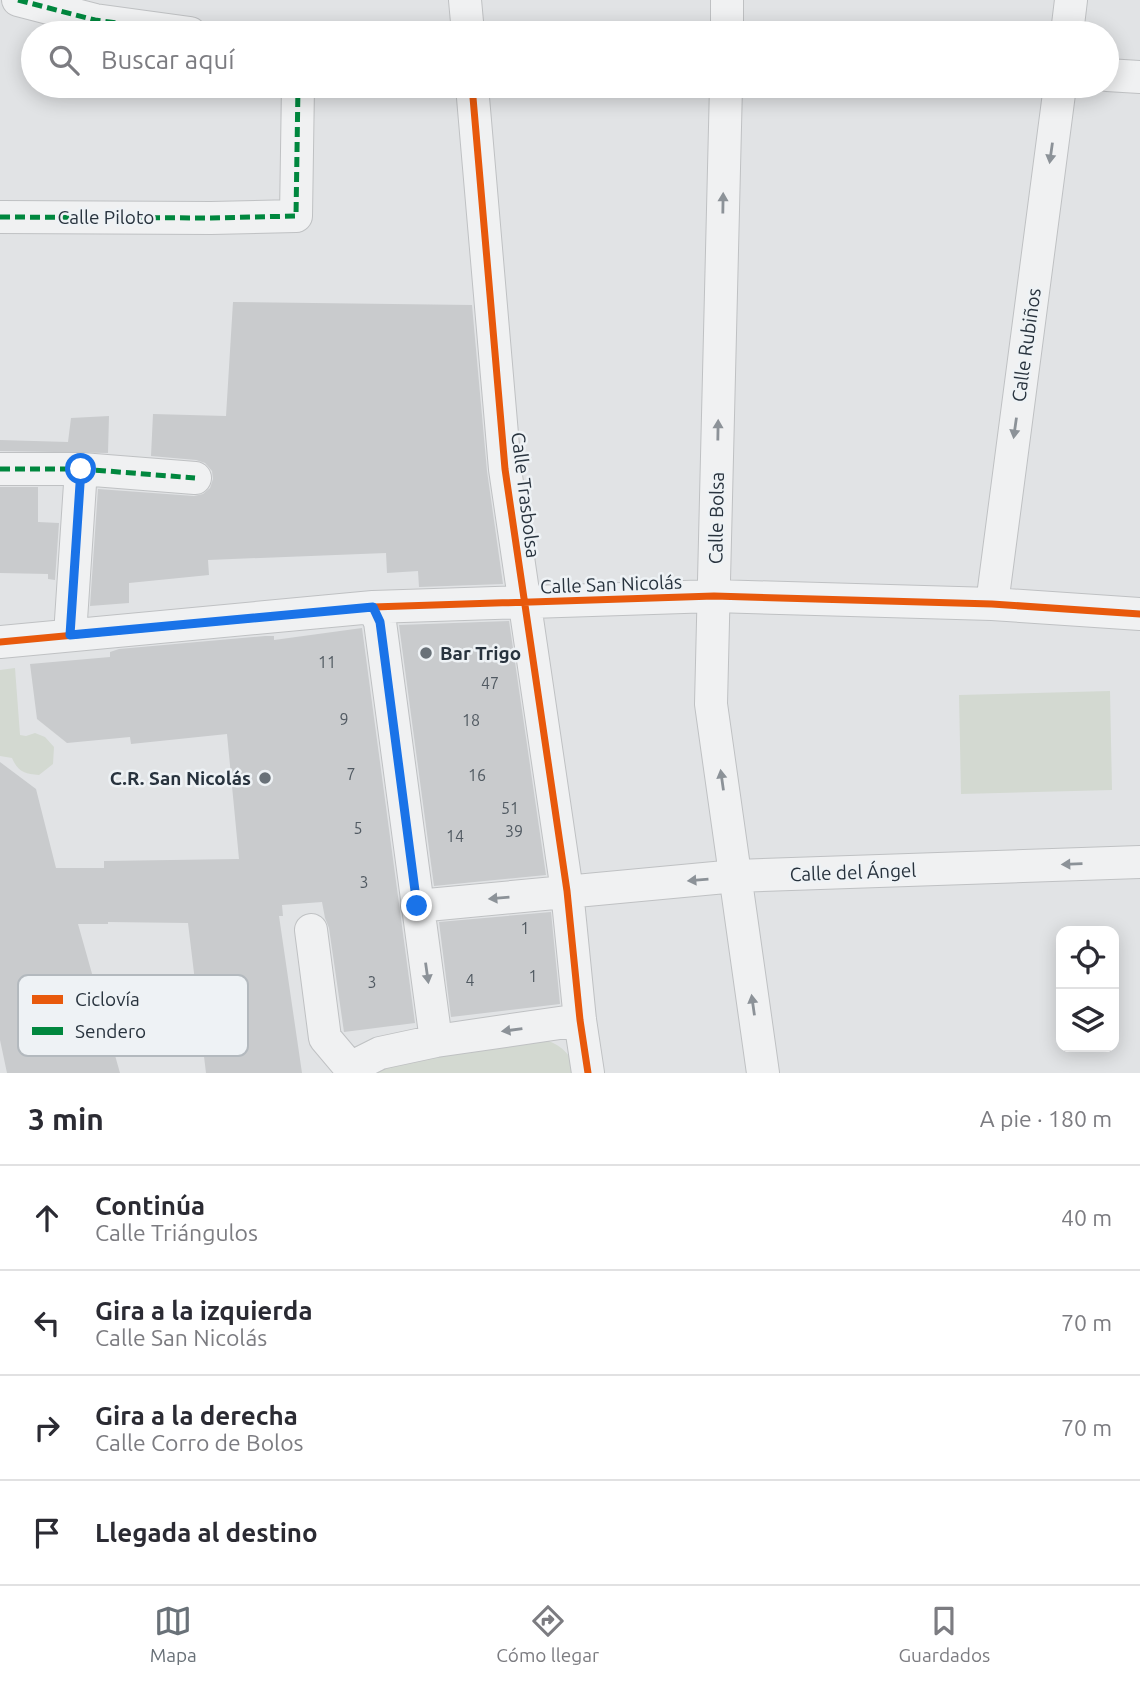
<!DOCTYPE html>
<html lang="es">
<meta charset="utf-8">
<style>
body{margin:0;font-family:Ubuntu,sans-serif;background:#f7f7f7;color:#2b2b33}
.controls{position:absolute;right:21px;bottom:21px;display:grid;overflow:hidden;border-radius:14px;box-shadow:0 4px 18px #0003}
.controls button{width:63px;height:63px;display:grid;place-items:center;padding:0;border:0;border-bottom:2px solid #e1e1e2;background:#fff;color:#2b2b33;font:35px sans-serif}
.stop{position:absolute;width:21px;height:21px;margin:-16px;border:5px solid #1a73e8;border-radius:50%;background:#fff}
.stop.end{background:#1a73e8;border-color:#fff;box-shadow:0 2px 7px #0008}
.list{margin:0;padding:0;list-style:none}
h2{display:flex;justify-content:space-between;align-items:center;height:91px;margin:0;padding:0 28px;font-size:30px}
h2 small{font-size:23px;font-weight:400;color:#7c7c81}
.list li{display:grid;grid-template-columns:46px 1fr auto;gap:21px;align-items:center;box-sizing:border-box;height:105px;padding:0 28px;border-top:2px solid #e1e1e2}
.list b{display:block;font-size:26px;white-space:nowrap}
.list p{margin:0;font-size:23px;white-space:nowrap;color:#7c7c81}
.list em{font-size:23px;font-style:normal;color:#7c7c81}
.icon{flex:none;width:38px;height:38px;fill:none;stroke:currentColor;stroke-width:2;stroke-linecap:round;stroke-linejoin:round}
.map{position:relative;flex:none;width:1140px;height:1073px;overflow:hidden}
.search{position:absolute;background:#fff;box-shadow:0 4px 18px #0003;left:21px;right:21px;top:21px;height:77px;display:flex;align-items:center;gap:18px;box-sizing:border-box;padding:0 24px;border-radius:38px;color:#7c7c81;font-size:26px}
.sheet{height:511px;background:#fff}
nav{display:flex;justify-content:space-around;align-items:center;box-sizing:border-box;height:98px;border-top:2px solid #e1e1e2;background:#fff;font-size:19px;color:#7c7c81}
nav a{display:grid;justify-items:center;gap:4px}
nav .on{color:#697178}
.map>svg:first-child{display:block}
</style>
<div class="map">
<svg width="1140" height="1073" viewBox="0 0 1140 1073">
<rect width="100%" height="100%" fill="#e1e3e5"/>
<path fill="#d3d9d1" d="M15 668 20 735 26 736 35 733 45 737 54 747 53 764 39 775C25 774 18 772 12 758L0 756V670Z
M1110 691 1112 790 961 794 959 695Z
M543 1039C562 1045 571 1054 577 1073H362L375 1063Z"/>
<path fill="#c9cbcd" d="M233 302 472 305 487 471 503 584 419 587 418 571 387 573 386 553 208 560 209 575 129 583V603L90 606 98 489 194 496 203 494 210 488 213 479 212 471 205 463 196 460 151 456 153 414 226 416Z
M109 416 108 453 0 451V440L68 442 71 418Z
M0 487H38V522L59 523 55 580 48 579V574L0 573Z
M509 621 546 875 434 886 399 625Z
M362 628 415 1023 344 1032 329 928 325 918 322 902 282 905 283 916H279L302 1073H206L188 923 108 922V924H78L120 1073H7L0 1040V762L36 789 56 868H104V861L239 859 227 734 131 744 130 737 67 743 37 719 30 664 110 657V652L119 649 265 636H274V640Z
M551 912 560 1004 451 1017 439 922Z"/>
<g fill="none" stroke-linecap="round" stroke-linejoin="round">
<defs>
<path id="minor" d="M18 0 95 20 190 33
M465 0 468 33
M727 33V0
M1067 33 1071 0
M1107 75 1140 77
M472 86 505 469 567 891 580 1020 588 1073
M726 86 711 704 763 1073
M0 217 211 218 296 216 298 86
M0 469H81L70 635
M81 469 195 478
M992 604 1060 86
M373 607 380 622 436 1041
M0 642 373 607 714 596 992 604 1140 614
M417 906 736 876 1140 862
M311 930 325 1038 352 1070
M351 1073 360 1063 380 1053 436 1041 580 1020"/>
</defs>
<use href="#minor" stroke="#bfc1c3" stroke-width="34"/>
<use href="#minor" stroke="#f0f1f2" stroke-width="32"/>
<path stroke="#00873e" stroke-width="5" stroke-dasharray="10 5" stroke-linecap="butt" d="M18 0 95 20 190 33
M0 217 211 218 296 216 298 86
M0 469H81L70 635
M81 469 195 478"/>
<defs>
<path id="cycleway" d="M472 86 505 469 567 891 580 1020 588 1073
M0 642 373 607 714 596 992 604 1140 614"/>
</defs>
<use href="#cycleway" stroke="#eef2f5" stroke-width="11"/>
<use href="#cycleway" stroke="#e8590c" stroke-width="7"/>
</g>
<defs><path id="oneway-solid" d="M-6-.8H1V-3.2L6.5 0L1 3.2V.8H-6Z" transform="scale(1.75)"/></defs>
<g fill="#8c9298">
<use href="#oneway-solid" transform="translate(1051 153) rotate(98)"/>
<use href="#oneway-solid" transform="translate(723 203) rotate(-89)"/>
<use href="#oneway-solid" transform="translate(1015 428) rotate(98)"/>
<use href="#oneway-solid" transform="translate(718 430) rotate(-89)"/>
<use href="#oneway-solid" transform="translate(722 780) rotate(-98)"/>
<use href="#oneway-solid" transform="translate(1072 864) rotate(178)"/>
<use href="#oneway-solid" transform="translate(698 880) rotate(175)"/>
<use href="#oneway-solid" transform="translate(499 898) rotate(175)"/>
<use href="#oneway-solid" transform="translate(427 973) rotate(82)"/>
<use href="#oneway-solid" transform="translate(753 1005) rotate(-98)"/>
<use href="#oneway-solid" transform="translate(512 1030) rotate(172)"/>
</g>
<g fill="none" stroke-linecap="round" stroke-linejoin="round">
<path stroke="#1a73e8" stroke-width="9" d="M81 469 70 635 373 607 380 622 417 906"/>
</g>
<g fill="#697178" stroke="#eef2f5" stroke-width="2.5">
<circle cx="426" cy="653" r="7"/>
<circle cx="265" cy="778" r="7"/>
</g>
<g text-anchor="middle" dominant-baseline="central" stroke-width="5" stroke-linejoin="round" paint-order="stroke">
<g font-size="16" fill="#515a62">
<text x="327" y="662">11</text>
<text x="490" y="683">47</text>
<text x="344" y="719">9</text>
<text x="471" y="720">18</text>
<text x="351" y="774">7</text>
<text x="477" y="775">16</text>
<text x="510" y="808">51</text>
<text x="358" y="828">5</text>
<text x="514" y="831">39</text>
<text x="455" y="836">14</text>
<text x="364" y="882">3</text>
<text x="525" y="928">1</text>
<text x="533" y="976">1</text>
<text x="470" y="980">4</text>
<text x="372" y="982">3</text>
</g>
<g font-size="19" fill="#28333e" stroke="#eef2f5">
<text x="106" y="217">Calle Piloto</text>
<text transform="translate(1026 345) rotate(-82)">Calle Rubiños</text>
<text transform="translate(526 495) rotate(83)">Calle Trasbolsa</text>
<text transform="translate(716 518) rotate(-89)">Calle Bolsa</text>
<text transform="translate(611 584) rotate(-2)">Calle San Nicolás</text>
<text transform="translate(853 872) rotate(-2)">Calle del Ángel</text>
</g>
<g font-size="19" font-weight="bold" fill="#28333e" stroke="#eef2f5" text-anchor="start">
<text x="440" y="653">Bar Trigo</text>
<text x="251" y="778" text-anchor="end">C.R. San Nicolás</text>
</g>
</g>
<rect x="18" y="975" width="230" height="81" rx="10" fill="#eef2f5" stroke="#b3b9be" stroke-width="2"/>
<rect x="32" y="995" width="31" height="9" fill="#e8590c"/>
<rect x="32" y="1027" width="31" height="8" fill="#00873e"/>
<g font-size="19" fill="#28333e">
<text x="75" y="1006">Ciclovía</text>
<text x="75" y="1038">Sendero</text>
</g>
</svg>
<div class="controls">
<button><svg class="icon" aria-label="locate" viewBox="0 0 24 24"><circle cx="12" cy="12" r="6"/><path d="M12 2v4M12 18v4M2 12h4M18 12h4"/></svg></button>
<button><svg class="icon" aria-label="layers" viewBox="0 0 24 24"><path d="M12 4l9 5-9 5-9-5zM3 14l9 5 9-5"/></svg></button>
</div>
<div class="stop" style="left:81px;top:469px"></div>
<div class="stop end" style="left:417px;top:906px"></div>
<div class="search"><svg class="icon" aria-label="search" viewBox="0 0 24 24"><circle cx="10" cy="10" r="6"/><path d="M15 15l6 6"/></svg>Buscar aquí</div>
</div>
<section class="sheet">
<h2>3 min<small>A pie · 180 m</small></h2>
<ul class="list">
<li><svg class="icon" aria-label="ahead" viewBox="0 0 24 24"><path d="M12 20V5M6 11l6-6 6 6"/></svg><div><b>Continúa</b><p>Calle Triángulos</p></div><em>40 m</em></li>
<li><svg class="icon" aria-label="left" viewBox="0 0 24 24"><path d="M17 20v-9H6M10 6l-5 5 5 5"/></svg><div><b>Gira a la izquierda</b><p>Calle San Nicolás</p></div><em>70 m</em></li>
<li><svg class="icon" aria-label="right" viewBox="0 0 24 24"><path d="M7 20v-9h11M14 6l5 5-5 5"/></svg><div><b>Gira a la derecha</b><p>Calle Corro de Bolos</p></div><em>70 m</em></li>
<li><svg class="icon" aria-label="arrive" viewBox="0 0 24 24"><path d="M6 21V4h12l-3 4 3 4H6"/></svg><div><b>Llegada al destino</b></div></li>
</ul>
</section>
<nav>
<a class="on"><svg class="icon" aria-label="map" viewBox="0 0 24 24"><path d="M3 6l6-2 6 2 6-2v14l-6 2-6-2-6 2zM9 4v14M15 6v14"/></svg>Mapa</a>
<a><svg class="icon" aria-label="directions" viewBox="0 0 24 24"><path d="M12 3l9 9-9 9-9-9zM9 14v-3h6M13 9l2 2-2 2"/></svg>Cómo llegar</a>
<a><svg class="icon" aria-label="saved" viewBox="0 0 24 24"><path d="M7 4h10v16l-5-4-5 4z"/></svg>Guardados</a>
</nav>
